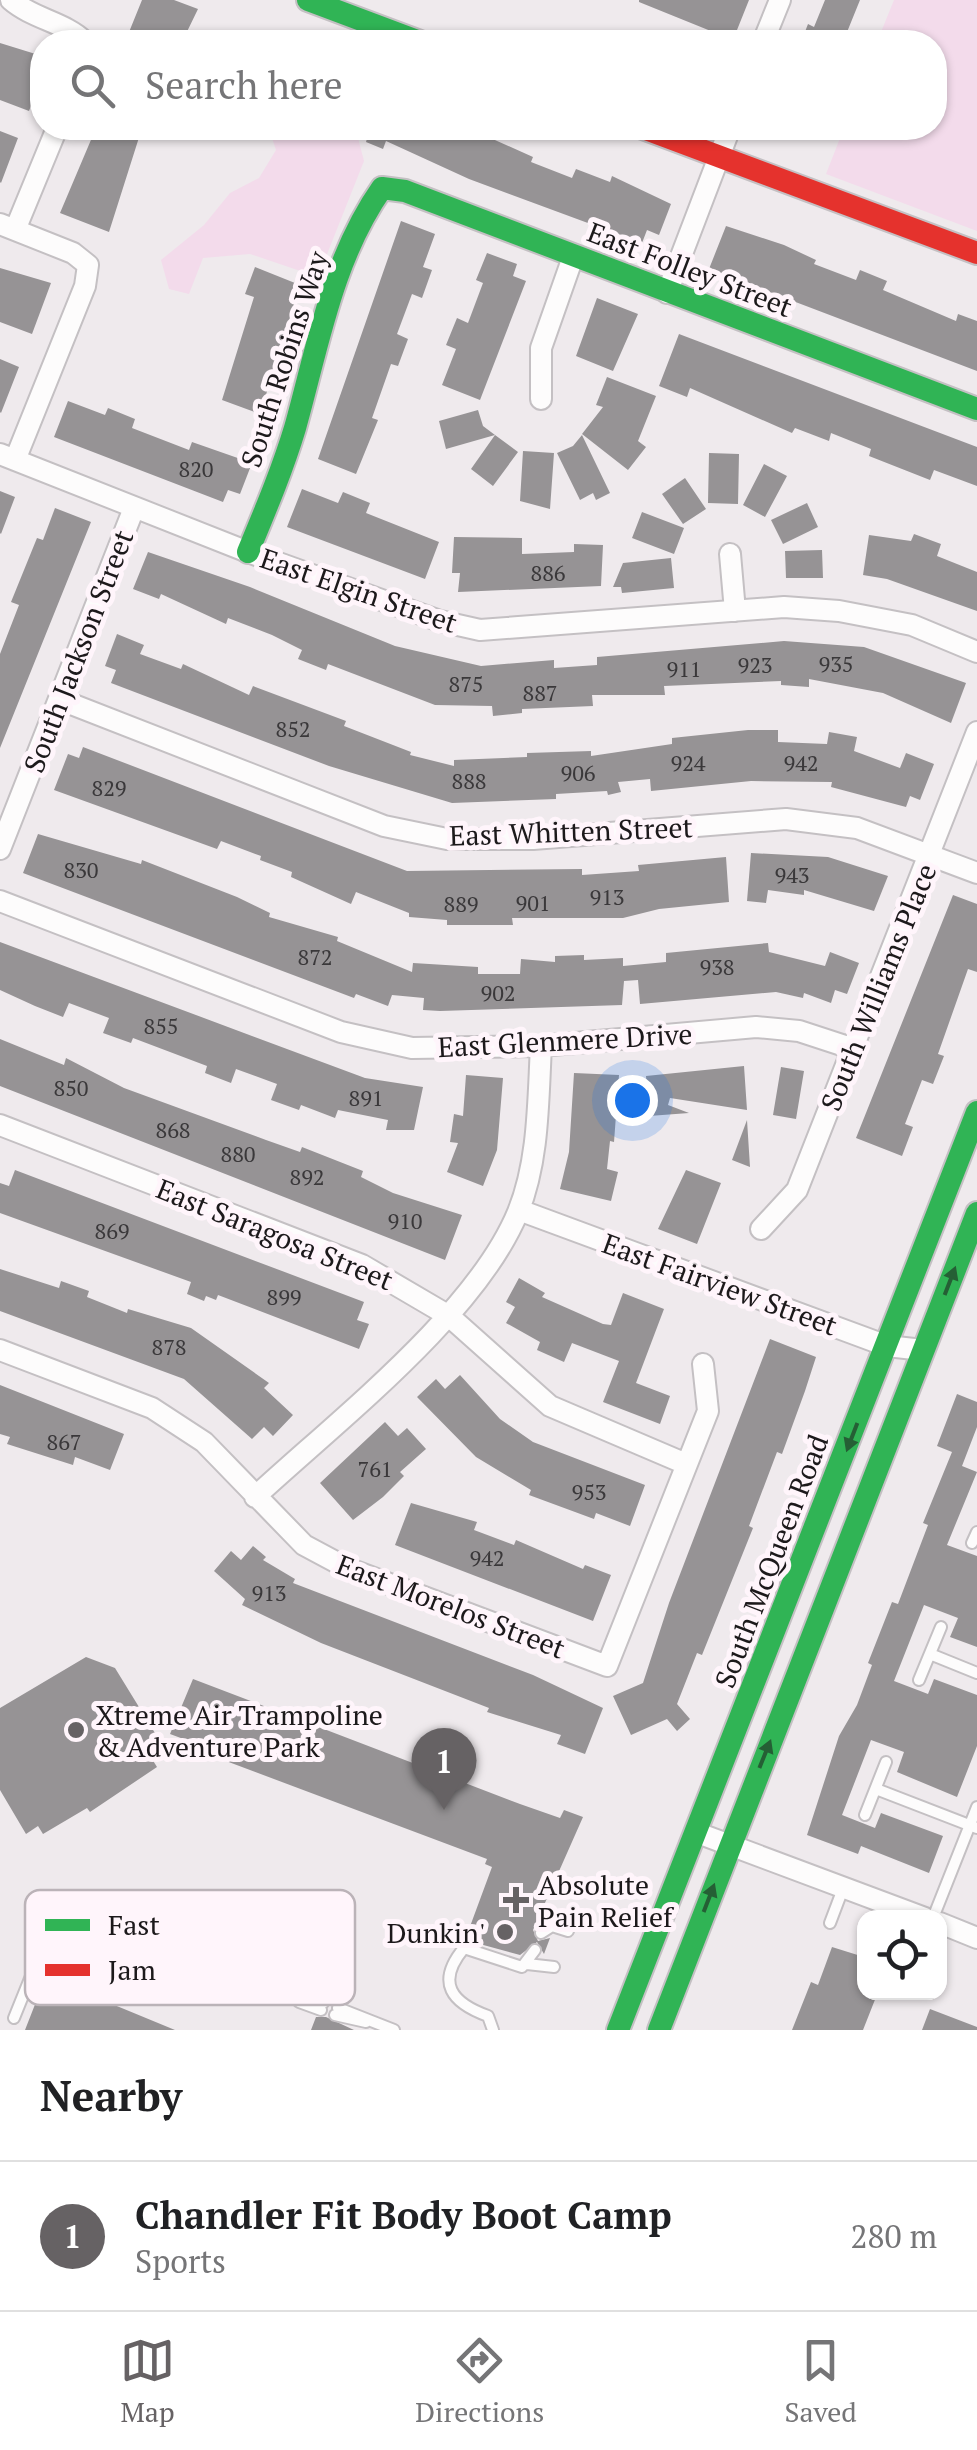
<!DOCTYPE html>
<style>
body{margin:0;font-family:"PT Serif",serif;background:#f6f6f6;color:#202124}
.controls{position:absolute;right:30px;bottom:30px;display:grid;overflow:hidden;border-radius:20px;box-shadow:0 2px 8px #0004}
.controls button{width:90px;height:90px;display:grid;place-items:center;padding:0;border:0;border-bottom:2px solid #e0e0e0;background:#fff;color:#202124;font:50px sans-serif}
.you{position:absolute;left:632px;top:1100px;width:35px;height:35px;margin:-25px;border:8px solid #fff;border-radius:50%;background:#1a73e8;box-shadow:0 0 0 15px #1a73e833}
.badge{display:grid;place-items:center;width:65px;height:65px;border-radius:50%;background:#666264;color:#fff;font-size:32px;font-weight:700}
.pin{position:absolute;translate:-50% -82px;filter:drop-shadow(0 2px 5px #0008)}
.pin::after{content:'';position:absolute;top:52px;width:35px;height:30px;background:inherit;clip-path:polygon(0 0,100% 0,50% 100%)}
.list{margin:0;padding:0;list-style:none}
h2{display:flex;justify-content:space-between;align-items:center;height:130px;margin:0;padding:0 40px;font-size:42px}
h2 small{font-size:32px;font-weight:400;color:#757577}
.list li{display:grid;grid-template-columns:65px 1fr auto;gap:30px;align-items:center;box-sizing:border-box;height:150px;padding:0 40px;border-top:2px solid #e0e0e0}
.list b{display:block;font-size:38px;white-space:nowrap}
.list p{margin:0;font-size:32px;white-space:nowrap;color:#757577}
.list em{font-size:32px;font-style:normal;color:#757577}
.icon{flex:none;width:55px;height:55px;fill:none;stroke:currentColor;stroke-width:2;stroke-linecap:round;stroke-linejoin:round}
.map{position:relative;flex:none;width:977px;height:2030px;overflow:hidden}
.search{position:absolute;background:#fff;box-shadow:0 2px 8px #0004;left:30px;right:30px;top:30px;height:110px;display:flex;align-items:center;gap:25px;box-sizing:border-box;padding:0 35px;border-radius:40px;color:#757577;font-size:38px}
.sheet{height:280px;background:#fff}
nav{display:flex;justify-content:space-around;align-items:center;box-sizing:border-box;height:140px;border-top:2px solid #e0e0e0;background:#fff;font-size:28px;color:#757577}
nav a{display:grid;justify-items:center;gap:5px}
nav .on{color:#666264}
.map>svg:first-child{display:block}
</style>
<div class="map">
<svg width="977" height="2030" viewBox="0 0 977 2030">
<rect width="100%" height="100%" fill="#efeaed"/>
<path fill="#f3dbeb" d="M894 0H977V231L826 174 844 128H934V42H877Z
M260 128 356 130 364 161 318 277 250 254 203 258 189 294 169 289 161 260 204 225 230 193 259 178 276 150 272 138Z"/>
<path fill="#969395" d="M142 0H174L198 9 182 42H125Z
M749 0 733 40 639 2V0Z
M825 0H860L843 42H801L808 24 814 27Z
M0 43 42 56V77L29 111 0 100Z
M96 128H142L109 232 60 213Z
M353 128H468L533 157 531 162 572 178 576 169 610 182 612 176 671 204 659 235 647 230 642 243 469 179 386 141 383 149 366 142 368 135Z
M0 131 18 138 1 183 0 182Z
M401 221 435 234 423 267 432 270 422 298 412 294 397 334 408 339 398 366 391 364 372 418 378 420 356 474 318 459Z
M726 226 784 245 816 260 814 264 856 280 860 270 887 281 883 290 956 321 958 314 977 321V371L709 269Z
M487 253 517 264 513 276 526 281 480 400 442 385 456 349 446 345 457 318 468 323 483 283 476 280Z
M255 267 300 285 260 414 222 400 254 297 245 294Z
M0 268 51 283 32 334 0 322Z
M597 298 638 314 613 371 576 356Z
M679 334 977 447V486L934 470 930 480 869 456 871 449 831 433 829 441 795 428 792 433 690 388 687 397 659 386Z
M0 359 19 367 1 413 0 412Z
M607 377 656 396 638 441 646 447 628 470 582 434 603 407 596 405Z
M68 401 105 415 108 408 135 419 132 428 189 450 192 442 252 463 240 494 228 490 223 502 54 437Z
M478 410 483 426 495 435 446 449 439 421Z
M495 435 518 452 493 486 471 469Z
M582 435 610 493 596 500 593 493 580 500 557 453 573 446Z
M523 451 554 453 550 509 520 501Z
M709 453 739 454 738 504 708 503Z
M764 464 787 476 765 517 743 505Z
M685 478 706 509 683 524 662 494Z
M302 489 338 503 343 492 370 503 366 513 439 542 425 579 287 527Z
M0 491 15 497 1 534 0 533Z
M807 503 818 527 783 544 771 520Z
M55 508 91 522 0 748V654L19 605 11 602 37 538 43 540Z
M642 512 684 528 674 554 632 538Z
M914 534 941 544 937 556 977 572V611L887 579 863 575 869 535 911 541Z
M454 537 522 538V554L574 552V544L603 545 601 586 458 592 460 573H452Z
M822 550 823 578H786L785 551Z
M148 552 250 587 395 646 481 666 554 660V668L597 665V657L784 641 864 647 966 683 951 723 883 693 809 679V687L781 685V681L664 686 665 695H592L593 706 522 709V713L493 716 492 706 435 705 328 664 326 670 298 659 302 650 272 635 228 618 226 624 161 594 159 599 133 589Z
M671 558 674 588 622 593 621 587H613L623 563Z
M117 634 144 645 140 654 181 669 183 664 249 695 253 686 346 721 344 726 411 752 410 755 454 766V760L527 757V753L591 751V756L672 744V738L748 730H778V742L827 744 829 732 857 737 854 751 900 768 906 753 934 764 920 800 910 796 906 807 831 787 832 782 751 781 651 791 650 779 618 782 621 792 608 795 607 791 556 794V799L452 803 329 766 111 683 116 670 105 666Z
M83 747 407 871 582 869V875L639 871 638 865 726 857 729 902 659 909 623 918H512L513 925H447V920L409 917V913L356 892 351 904 291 877 292 872 260 860 261 856 221 841 217 849 54 790 68 754 79 758Z
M38 834 141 864 142 860 237 897 270 913 269 917 338 937 337 941 412 972 413 963 478 967V974H520L521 959 555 962V956L584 955V960L623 958V966L666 962V953L768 943 769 952 825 966 830 952 859 963 847 994 835 990 831 1003 804 993 803 998 776 992 640 1004 638 980 624 981 622 1005 440 1011 423 1010 424 998 392 995 388 1006 356 994 354 998 23 873Z
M751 853 828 857 888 876 874 911 804 890V895L768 890 766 903 747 901Z
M953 895 977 904V972L968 969 938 1054 944 1056 933 1084 922 1080 905 1124 913 1127 902 1156 856 1138Z
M0 942 365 1078 423 1087 414 1130H386L388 1120 338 1110 335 1118 301 1105 299 1110 271 1100 277 1084 236 1069 231 1083 205 1073 207 1066 133 1038 131 1043 103 1033 109 1018 69 1003 63 1017 35 1006 0 990Z
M0 1039 64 1065 66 1058 124 1088 266 1140 300 1152 302 1147 363 1171 361 1177 393 1193 462 1215 445 1260 0 1086Z
M744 1066 747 1110 670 1098 668 1105 689 1113 649 1116 646 1076Z
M781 1067 804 1071 796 1119 773 1115Z
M574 1073 619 1075 614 1142 610 1141 607 1169 618 1172 611 1201 560 1189 569 1152Z
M466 1075 503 1078 497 1150 483 1186 447 1172 458 1143 450 1142 454 1114 463 1116Z
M747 1120 750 1167 732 1160Z
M15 1170 364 1302 357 1320 369 1324 359 1349 218 1295 216 1300 206 1296 204 1301 187 1294 191 1282 0 1213V1183L9 1186Z
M686 1170 721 1183 697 1244 658 1229Z
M0 1269 59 1288 61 1281 89 1291 87 1297 127 1313 128 1309 191 1328 269 1383 264 1388 293 1415 273 1436 264 1427 252 1439 184 1379 0 1311Z
M519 1278 545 1293 542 1297 603 1324 611 1325 623 1293 664 1309 636 1383 670 1396 660 1424 603 1402 619 1361 572 1343 564 1362 537 1350 540 1342 506 1323 515 1307 506 1302Z
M770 1339 816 1357 805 1391 782 1454 777 1452 749 1526 753 1528 702 1655 697 1653 677 1704 690 1719 677 1731 667 1719 631 1735 613 1696 643 1683 669 1603Z
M460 1375 500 1419 533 1442 645 1485 630 1526 596 1513 594 1519 529 1495 531 1490 476 1457 417 1397 436 1379 445 1389Z
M0 1385 124 1434 110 1470 75 1457 73 1465 7 1444 10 1437 0 1434Z
M957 1394 977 1402V1427L962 1466 977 1472 947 1545 977 1556V1647L950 1637 958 1618 924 1605 894 1681 928 1694 934 1679 977 1695V1746L957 1797 897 1772 904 1752 871 1740 842 1815 875 1828 881 1813 943 1836 929 1873 861 1846 858 1854 807 1835 839 1736 857 1705 872 1665 868 1663 892 1602 898 1604 928 1525 923 1523 952 1452 937 1446Z
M385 1422 398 1436 407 1428 426 1449 400 1472 404 1476 383 1497 353 1520 320 1483Z
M411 1503 477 1522 474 1530 514 1545 516 1540 583 1569 585 1565 611 1575 593 1621 395 1545Z
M253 1546 266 1557 263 1560 295 1579 293 1583 533 1675 603 1708 585 1754 557 1744 561 1735 487 1712 489 1708 321 1643 242 1605 245 1599 214 1571 231 1551 241 1560Z
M86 1657 115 1668 166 1751 152 1759 157 1767 90 1812 87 1808 43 1834 38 1826 26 1834 0 1790V1708Z
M193 1679 520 1804 560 1818 564 1810 583 1817 533 1930 538 1941 550 1938 544 1954 537 1942 520 1955 465 1940 492 1867 485 1864 487 1859 202 1752 205 1747 170 1734Z
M832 1947 864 1957V1992H878L863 2030H792L811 1982 818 1985Z
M51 1983 95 1997 175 2030H25L43 1984 49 1987Z
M930 2009 977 2027V2030H922Z
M316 2017H326L354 2030H311Z"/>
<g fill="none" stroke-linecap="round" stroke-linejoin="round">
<defs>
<path id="lane" d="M972 1543 977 1532
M930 1654 977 1673
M919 1680 941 1627
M876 1789 977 1828
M865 1815 886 1762
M933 1918 977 1807
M830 1923 844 1886
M541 1933 552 1926 568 1931
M527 1964 554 1967
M302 1995 323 2003
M299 2002 321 2010
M338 2008 394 2030
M335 2015 366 2022
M14 2018 33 1971 38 1969 95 1989 106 1985 110 1975
M493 2030 488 2016C452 2003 435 1983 464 1948L522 1967 535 1950"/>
<path id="street" d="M11 0C33 19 65 22 85 42
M763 42 780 0
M0 224 73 253 88 265 85 286 15 460
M15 230 57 128
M667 293 730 128
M541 399V348L573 257
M0 454 248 552 440 621 480 630 784 607 839 611 912 625 977 652
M730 554 735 611
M61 700 384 826 447 839H533L786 819 857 828 977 873
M0 849 134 508
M0 901 341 1032 412 1048 541 1046 756 1027 799 1031 854 1049
M0 1125 362 1265 449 1316 550 1406 686 1464
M519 1210 887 1346 923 1350
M761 1229 797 1190 977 732
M0 1350 152 1408 204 1442 304 1545 347 1568 607 1666 708 1411 703 1364
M255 1497C337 1421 476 1314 518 1212 539 1160 538 1101 541 1046
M695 1832 925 1918
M940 1923 977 1938"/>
<path id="fast" d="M308 0 420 42
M248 552C265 511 282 471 295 428 318 346 332 259 382 188L405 191 977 409
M618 2030 977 1112
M659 2030 977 1213"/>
<path id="jam" d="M643 128 977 253"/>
</defs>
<use href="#lane" stroke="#c4c0c3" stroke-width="14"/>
<use href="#street" stroke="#c4c0c3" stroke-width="24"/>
<use href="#fast" stroke="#c4c0c3" stroke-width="26"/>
<use href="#jam" stroke="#c4c0c3" stroke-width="26"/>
<use href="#lane" stroke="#fdfcfc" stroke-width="10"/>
<use href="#street" stroke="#fdfcfc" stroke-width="20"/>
<use href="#fast" stroke="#30b455" stroke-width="22"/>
<use href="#jam" stroke="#e5322d" stroke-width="22"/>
</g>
<defs><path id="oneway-solid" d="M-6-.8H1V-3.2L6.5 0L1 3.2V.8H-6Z" transform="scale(2.5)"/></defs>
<g fill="#255f35">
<use href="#oneway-solid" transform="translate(950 1281) rotate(-69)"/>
<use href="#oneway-solid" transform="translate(852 1437) rotate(111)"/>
<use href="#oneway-solid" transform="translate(765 1754) rotate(-68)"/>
<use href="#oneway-solid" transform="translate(709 1898) rotate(-69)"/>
</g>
<g fill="#666264" stroke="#fff5fb" stroke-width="4">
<circle cx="76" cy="1730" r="10"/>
<path d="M511 1885h10v10h10v10h-10v10h-10v-10h-10v-10h10z"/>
<circle cx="505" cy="1932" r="10"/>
</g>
<g text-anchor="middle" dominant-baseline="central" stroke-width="10" stroke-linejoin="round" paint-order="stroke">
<g font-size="22" fill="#3a383a">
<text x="196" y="468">820</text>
<text x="548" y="572">886</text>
<text x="836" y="663">935</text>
<text x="755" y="664">923</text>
<text x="684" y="668">911</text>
<text x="466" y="683">875</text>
<text x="540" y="692">887</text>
<text x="293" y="728">852</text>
<text x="688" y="762">924</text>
<text x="801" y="762">942</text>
<text x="578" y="772">906</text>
<text x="469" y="780">888</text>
<text x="109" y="787">829</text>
<text x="81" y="869">830</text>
<text x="792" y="874">943</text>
<text x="607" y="896">913</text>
<text x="533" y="902">901</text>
<text x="461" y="903">889</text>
<text x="315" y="956">872</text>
<text x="717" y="966">938</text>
<text x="498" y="992">902</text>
<text x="161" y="1025">855</text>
<text x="71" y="1087">850</text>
<text x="366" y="1097">891</text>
<text x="173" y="1129">868</text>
<text x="238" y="1153">880</text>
<text x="307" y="1176">892</text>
<text x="405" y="1220">910</text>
<text x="112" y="1230">869</text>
<text x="284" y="1296">899</text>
<text x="169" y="1346">878</text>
<text x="64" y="1441">867</text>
<text x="375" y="1468">761</text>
<text x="589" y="1491">953</text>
<text x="487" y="1557">942</text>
<text x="269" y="1592">913</text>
</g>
<g font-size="28" fill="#1c191b" stroke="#fff5fb">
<text transform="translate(690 269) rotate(21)">East Folley Street</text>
<text transform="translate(284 359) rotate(-72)">South Robins Way</text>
<text transform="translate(359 590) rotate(19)">East Elgin Street</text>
<text transform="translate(78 651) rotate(-69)">South Jackson Street</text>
<text transform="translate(571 831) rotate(-2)">East Whitten Street</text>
<text transform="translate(878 987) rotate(-68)">South Williams Place</text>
<text transform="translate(565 1040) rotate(-3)">East Glenmere Drive</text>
<text transform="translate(275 1234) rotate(22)">East Saragosa Street</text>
<text transform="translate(720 1284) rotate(20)">East Fairview Street</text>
<text transform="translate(771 1561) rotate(-69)">South McQueen Road</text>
<text transform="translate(451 1606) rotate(21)">East Morelos Street</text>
</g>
<g font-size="28" fill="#1c191b" stroke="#fff5fb" text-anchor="start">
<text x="96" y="1714">Xtreme Air Trampoline<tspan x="96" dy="32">&amp; Adventure Park</tspan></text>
<text x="538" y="1884">Absolute<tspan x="538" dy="32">Pain Relief</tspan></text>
<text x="485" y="1932" text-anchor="end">Dunkin'</text>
</g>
</g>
<rect x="25" y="1890" width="330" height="115" rx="15" fill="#fff5fb" stroke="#bbb3b8" stroke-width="2.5"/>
<rect x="45" y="1919" width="45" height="12" fill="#30b455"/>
<rect x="45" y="1964" width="45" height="12" fill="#e5322d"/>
<g font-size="28" fill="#1c191b">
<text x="108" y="1935">Fast</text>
<text x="108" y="1980">Jam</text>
</g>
</svg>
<div class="controls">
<button><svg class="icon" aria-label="locate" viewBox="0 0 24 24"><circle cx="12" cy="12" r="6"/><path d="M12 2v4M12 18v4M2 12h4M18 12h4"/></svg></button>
</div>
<div class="you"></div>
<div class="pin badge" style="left:444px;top:1810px">1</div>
<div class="search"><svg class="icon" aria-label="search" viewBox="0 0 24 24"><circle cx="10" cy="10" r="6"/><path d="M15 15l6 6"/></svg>Search here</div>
</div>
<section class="sheet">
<h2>Nearby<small></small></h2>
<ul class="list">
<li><span class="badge">1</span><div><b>Chandler Fit Body Boot Camp</b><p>Sports</p></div><em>280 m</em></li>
</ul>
</section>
<nav>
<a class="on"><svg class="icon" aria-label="map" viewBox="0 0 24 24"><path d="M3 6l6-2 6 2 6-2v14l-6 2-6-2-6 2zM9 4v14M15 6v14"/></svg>Map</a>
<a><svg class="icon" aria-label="directions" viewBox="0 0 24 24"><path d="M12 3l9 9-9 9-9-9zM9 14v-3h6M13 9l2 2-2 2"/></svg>Directions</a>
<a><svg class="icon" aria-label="saved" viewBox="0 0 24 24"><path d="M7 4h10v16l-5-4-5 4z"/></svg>Saved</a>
</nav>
